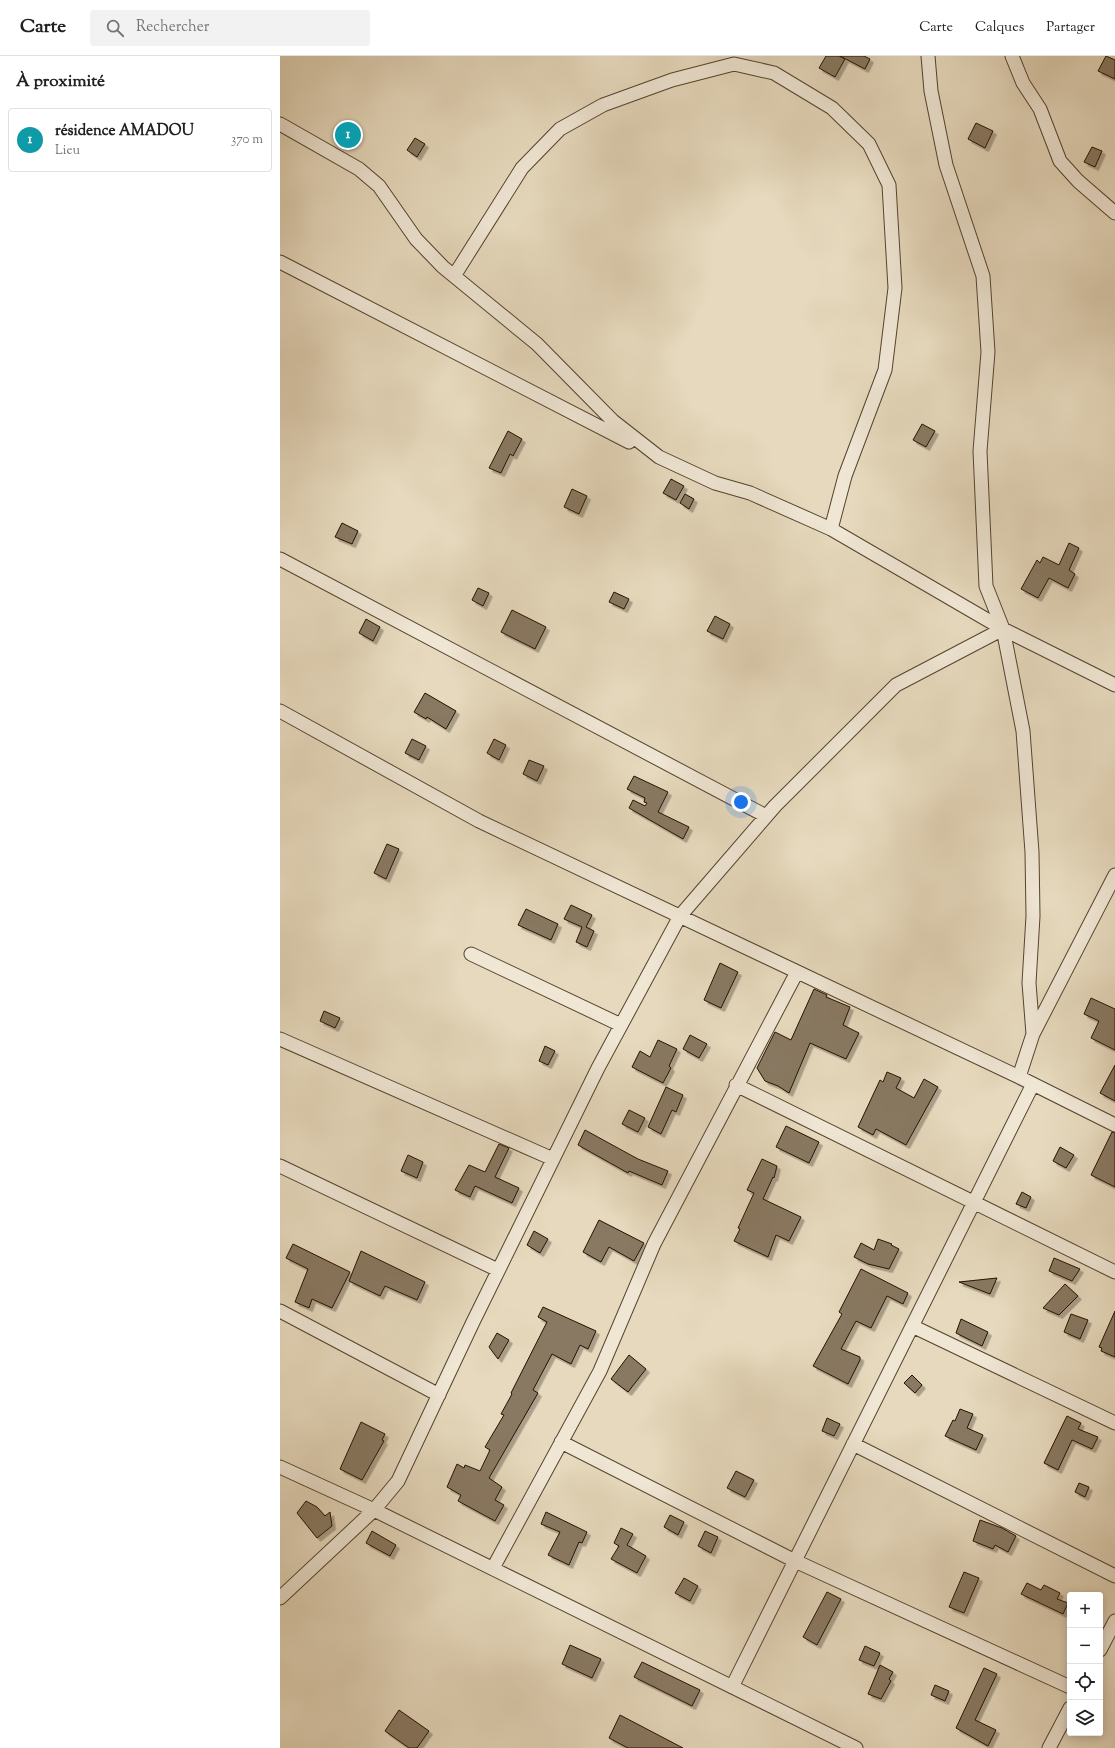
<!DOCTYPE html>
<html lang="fr">
<meta charset="utf-8">
<style>
body{margin:0;font-family:"Sorts Mill Goudy",serif;background:#f2f2f2;color:#202124}
.controls{position:absolute;right:12px;bottom:12px;display:grid;overflow:hidden;border-radius:4px;box-shadow:0 2px 10px #0003}
.controls button{width:36px;height:36px;display:grid;place-items:center;padding:0;border:0;border-bottom:1px solid #e0e0e0;background:#fff;color:#202124;font:20px sans-serif}
.you{position:absolute;left:461px;top:746px;width:14px;height:14px;margin:-10px;border:3px solid #fff;border-radius:50%;background:#1a73e8;box-shadow:0 0 0 6px #1a73e833}
.badge{display:grid;place-items:center;width:26px;height:26px;border-radius:50%;background:#8f2418;color:#fff;font-size:13px;font-weight:700}
.pin{position:absolute;translate:-50% -50%;border:2px solid #fff;box-shadow:0 1px 4px #0006}
.list{margin:0;padding:0;list-style:none}
h2{display:flex;justify-content:space-between;align-items:center;height:52px;margin:0;padding:0 16px;font-size:17px}
h2 small{font-size:13px;font-weight:400;color:#757577}
.list li{display:grid;grid-template-columns:26px 1fr auto;gap:12px;align-items:center;box-sizing:border-box;height:64px;margin:0 8px 8px;padding:0 8px;border:1px solid #e0e0e0;border-radius:4px}
.list b{display:block;font-size:15px;white-space:nowrap}
.list p{margin:0;font-size:13px;white-space:nowrap;color:#757577}
.list em{font-size:13px;font-style:normal;color:#757577}
.icon{flex:none;width:22px;height:22px;fill:none;stroke:currentColor;stroke-width:2;stroke-linecap:round;stroke-linejoin:round}
.map{position:relative;flex:none;width:835px;height:1692px;overflow:hidden}
header{display:flex;align-items:center;gap:24px;box-sizing:border-box;height:56px;padding:0 20px;background:#fff;border-bottom:1px solid #e0e0e0}
header strong{font-size:19px}
nav{display:flex;gap:22px;margin-inline-start:auto;font-size:14px}
.search{width:280px;height:36px;background:#f2f2f2;display:flex;align-items:center;gap:10px;box-sizing:border-box;padding:0 14px;border-radius:4px;color:#757577;font-size:15px}
main{display:flex}
aside{flex:1;background:#fff}
.map>svg:first-child{display:block}
</style>
<header>
<strong>Carte</strong>
<div class="search"><svg class="icon" aria-label="search" viewBox="0 0 24 24"><circle cx="10" cy="10" r="6"/><path d="M15 15l6 6"/></svg>Rechercher</div>
<nav><a>Carte</a><a>Calques</a><a>Partager</a></nav>
</header>
<main>
<aside>
<h2>À proximité<small></small></h2>
<ul class="list">
<li><span class="badge" style="background:#0f9aa8">1</span><div><b>résidence AMADOU</b><p>Lieu</p></div><em>370 m</em></li>
</ul>
</aside>
<div class="map">
<svg width="835" height="1692" viewBox="0 0 835 1692">
<defs>
<filter id="shadow"><feDropShadow dx="3.5" dy="3.5" stdDeviation="0" flood-color="#0004"/></filter>
</defs>
<rect width="100%" height="100%" fill="#e6d9bd"/>
<filter id="stains"><feTurbulence type="fractalNoise" baseFrequency=".005" numOctaves="4"/><feColorMatrix values="0 0 0 0 .2 0 0 0 0 .09 0 0 0 0 .02 0 0 0 .5 -.17"/></filter>
<radialGradient id="worn" r=".72"><stop offset=".6" stop-color="#630" stop-opacity="0"/><stop offset="1" stop-color="#630" stop-opacity=".3"/></radialGradient>
<path fill="#897962" stroke="#241100" filter="url(#shadow)" d="M546 0H559L565 3 555 21 539 12Z
M560 0H584L590 3 585 13Z
M826 0 835 4V23L818 15Z
M696 67 713 75 705 92 688 83Z
M135 82 145 88 137 101 127 94Z
M812 91 822 95 815 111 804 106Z
M642 368 655 375 646 391 633 384Z
M228 375 242 383 233 400 230 398 221 417 209 412Z
M391 423 404 430 396 444 383 437Z
M292 433 307 440 299 458 284 451Z
M405 438 414 443 409 453 400 447Z
M62 467 78 475 72 488 55 481Z
M789 487 799 492 789 514 795 518 788 532 769 522 758 542 741 533 757 504 760 507 763 501 779 509Z
M198 532 209 537 203 550 192 544Z
M334 536 349 543 344 553 329 546Z
M232 554 266 571 255 593 221 576Z
M435 560 450 568 443 583 427 575Z
M86 563 100 571 93 585 79 577Z
M145 637 176 655 166 673 147 661 146 663 134 656Z
M132 683 146 690 139 704 125 697Z
M214 683 226 689 219 704 207 697Z
M249 704 264 710 257 725 243 718Z
M354 720 388 736 378 756 409 771 403 783 349 752 353 744 365 750 367 747 364 746 365 742 347 733Z
M107 788 119 793 106 823 94 817Z
M291 849 312 859 306 871 314 875 307 891 296 886 302 871 284 863Z
M246 853 278 868 271 884 238 869Z
M440 907 458 916 441 952 424 944Z
M534 933 547 939 546 941 570 951 563 969 579 977 566 1003 530 987 509 1037 498 1030 485 1025 477 1012 495 976 511 984Z
M811 942 835 953V994L811 982 819 965 804 958Z
M44 955 60 962 55 972 40 965Z
M410 979 427 988 419 1002 403 993Z
M378 984 397 993 389 1010 391 1012 383 1027 352 1011 360 995 370 1001Z
M265 990 275 995 268 1009 259 1005Z
M835 1009V1045L820 1037Z
M607 1016 621 1022 616 1032 634 1042 644 1023 658 1031 626 1089 596 1073 593 1079 578 1071 600 1024 603 1026Z
M386 1031 403 1039 396 1056 392 1054 381 1078 368 1071Z
M349 1054 365 1062 358 1076 342 1068Z
M506 1070 539 1086 529 1107 496 1091Z
M305 1074 358 1103 388 1115 382 1129 349 1115 348 1117 298 1089Z
M832 1076 835 1077V1131L811 1119Z
M219 1088 229 1092 215 1121 239 1132 232 1147 195 1130 190 1141 175 1134 189 1109 205 1116Z
M780 1091 794 1099 786 1112 773 1105Z
M128 1099 143 1106 137 1122 121 1115Z
M482 1103 497 1110 494 1122 493 1121 483 1143 521 1161 509 1185 496 1179 488 1201 454 1185 460 1173 458 1172 474 1137 467 1134Z
M742 1136 751 1141 746 1152 736 1148Z
M319 1164 364 1187 354 1205 329 1191 321 1206 303 1196Z
M254 1175 268 1183 260 1197 247 1189Z
M598 1183 612 1188 611 1189 619 1193 609 1213 588 1208 574 1201 581 1187 594 1194Z
M13 1188 70 1216 52 1252 32 1243 29 1252 15 1246 28 1213 6 1202Z
M81 1195 145 1226 137 1244 105 1230 100 1240 69 1225Z
M774 1202 800 1213 792 1225 769 1215Z
M581 1213 628 1237 623 1248 607 1240 591 1272 576 1265 561 1293 580 1301V1304L568 1328 533 1310 562 1258 559 1256Z
M717 1222 710 1238 679 1226Z
M785 1228 798 1240 779 1259 763 1252Z
M263 1251 316 1275 308 1293 300 1289 291 1308 272 1298 271 1300 253 1334 258 1337 209 1422 222 1431 215 1444 224 1449 215 1465 178 1445 181 1439 167 1431 177 1408 184 1412 185 1409 200 1415 210 1394 205 1391 224 1359 221 1358 232 1338 231 1337 267 1266 258 1261Z
M835 1255V1301L821 1295 822 1292 819 1291Z
M791 1258 808 1264 800 1283 784 1276Z
M681 1263 708 1276 702 1290 676 1277Z
M217 1277 229 1284 218 1303 209 1291Z
M349 1299 366 1313 348 1336 331 1323Z
M632 1319 642 1329 635 1337 624 1327Z
M680 1353 693 1358 687 1372 703 1379 696 1394 665 1380 673 1364 675 1365Z
M787 1360 801 1367 798 1373 818 1381 812 1393 792 1384 778 1414 764 1407Z
M547 1362 560 1368 554 1380 542 1375Z
M81 1366 105 1378 102 1384 104 1385 82 1424 60 1413Z
M456 1415 474 1424 465 1441 447 1432Z
M799 1427 809 1431 805 1441 795 1436Z
M26 1445 37 1451 45 1460 50 1456 52 1470 37 1482 17 1457Z
M266 1456 307 1476 302 1487 299 1486 289 1509 268 1499 280 1476 261 1468Z
M390 1459 404 1466 398 1479 384 1471Z
M700 1464 722 1472 736 1480 728 1496 715 1489 713 1493 693 1485Z
M341 1472 353 1478 347 1489 366 1500 357 1517 331 1503 339 1490 334 1487Z
M92 1475 116 1489 110 1500 86 1487Z
M425 1475 438 1481 431 1497 418 1490Z
M684 1516 699 1522 684 1557 669 1551Z
M404 1522 418 1530 410 1545 395 1537Z
M747 1527 761 1534 764 1529 780 1537 777 1543 788 1547 783 1558 741 1538Z
M547 1536 561 1543 537 1589 523 1581Z
M290 1589 321 1603 312 1622 282 1608Z
M585 1590 600 1597 594 1610 579 1604Z
M362 1606 420 1634 412 1650 354 1621Z
M600 1609 613 1616 609 1623 611 1625 601 1643 588 1638Z
M704 1612 717 1618 695 1664 716 1674 708 1690 676 1672Z
M655 1629 669 1635 665 1645 651 1639Z
M119 1654 149 1675 137 1692H129L105 1675Z
M340 1659 403 1692H348L329 1682Z"/>
<g fill="none" stroke-linecap="round" stroke-linejoin="round">
<defs>
<path id="minor" d="M648 0 651 35 666 109 703 220 708 296 700 395 706 530 723 573 743 675 752 796 753 860 749 927 753 978
M732 0 743 27 760 53 780 105 798 125 835 157
M0 68 79 113 99 130 136 183 163 211 257 288 333 365 379 401 435 427 470 437 551 473 723 573 835 629
M0 206 349 386
M174 220 242 112 280 73 323 49 392 24 454 8 494 17 552 52 589 88 609 129 615 232 605 314 565 420 551 473
M0 503 486 760
M0 655 199 765 739 1021 835 1069
M191 898 341 969
M0 983 273 1103
M739 1021 753 978 835 819
M456 1029 835 1216
M0 1110 218 1214
M0 1255 159 1339
M632 1270 835 1367
M281 1386 515 1505 790 1631
M573 1388 835 1520
M0 1411 94 1454 576 1692
M213 1512 320 1315 374 1188 517 916
M0 1542 94 1454 118 1425 193 1266 318 1012 400 860 495 750 616 629 723 573
M820 1594 835 1565
M452 1631 753 1028
M769 1692 790 1652"/>
</defs>
<use href="#minor" stroke="#54432f" stroke-width="15"/>
<use href="#minor" stroke="#efe6d4" stroke-width="13"/>
</g>
<rect width="100%" height="100%" filter="url(#stains)"/>
<rect width="100%" height="100%" fill="url(#worn)"/>
</svg>
<div class="controls">
<button>+</button>
<button>−</button>
<button><svg class="icon" aria-label="locate" viewBox="0 0 24 24"><circle cx="12" cy="12" r="6"/><path d="M12 2v4M12 18v4M2 12h4M18 12h4"/></svg></button>
<button><svg class="icon" aria-label="layers" viewBox="0 0 24 24"><path d="M12 4l9 5-9 5-9-5zM3 14l9 5 9-5"/></svg></button>
</div>
<div class="you"></div>
<div class="pin badge" style="left:68px;top:79px;background:#0f9aa8">1</div>
</div>
</main>
